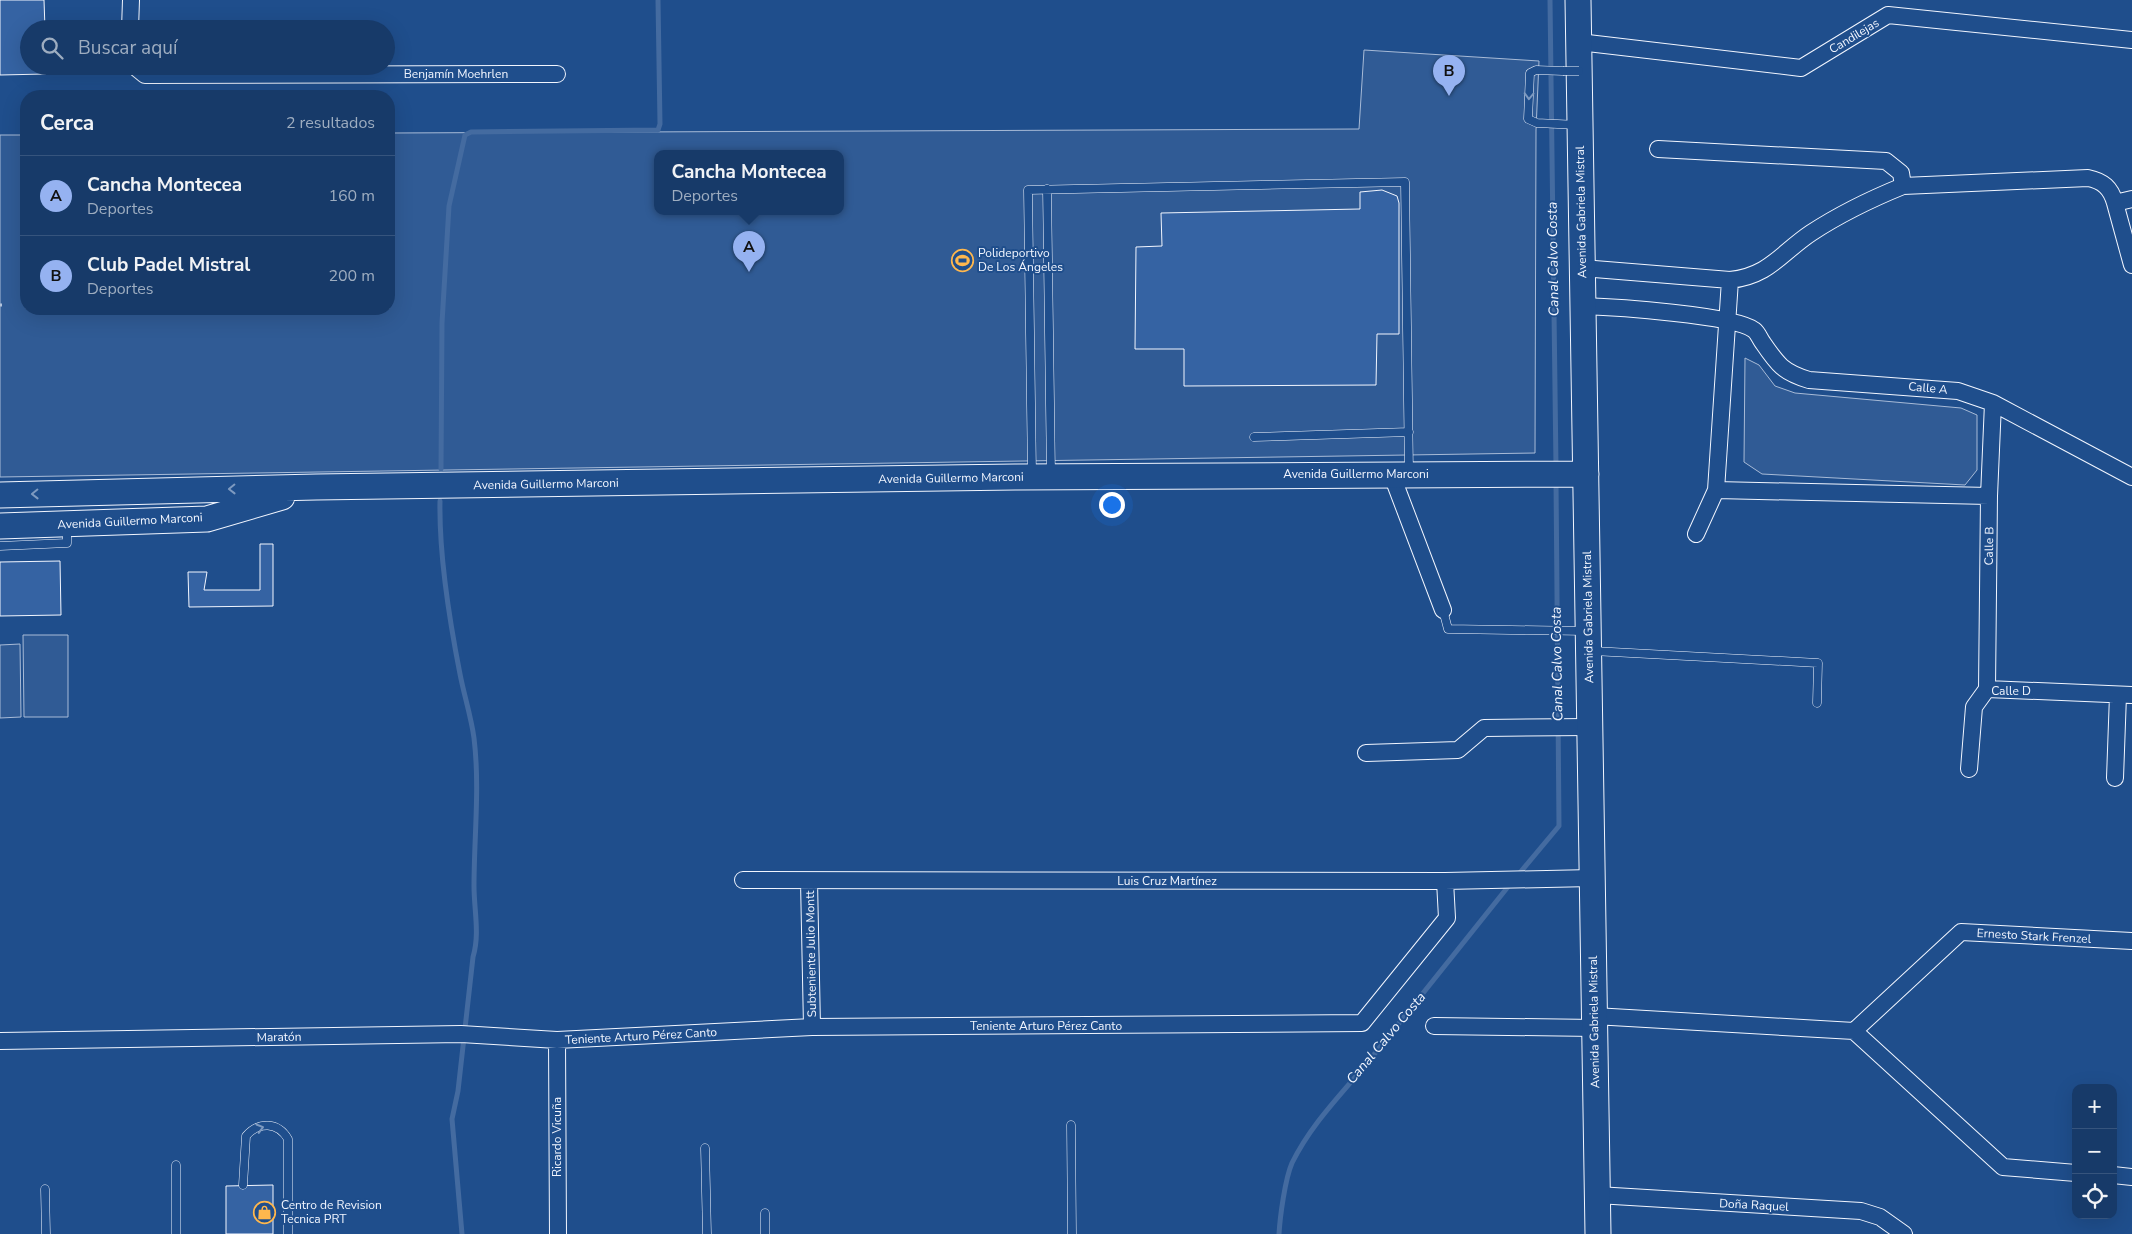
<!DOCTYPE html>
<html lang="es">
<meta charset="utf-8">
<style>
body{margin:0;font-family:"Nunito Sans",sans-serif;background:#244571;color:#f1f3f6}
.controls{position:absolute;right:15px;bottom:15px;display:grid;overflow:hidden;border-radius:10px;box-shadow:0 5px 20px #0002}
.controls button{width:45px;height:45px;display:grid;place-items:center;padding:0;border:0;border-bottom:1px solid #36547d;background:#173a69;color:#f1f3f6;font:25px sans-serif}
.you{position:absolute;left:1111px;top:504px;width:18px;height:18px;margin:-12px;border:4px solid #fff;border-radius:50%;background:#1a73e8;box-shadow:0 0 0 8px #1a73e833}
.badge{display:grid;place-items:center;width:32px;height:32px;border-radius:50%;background:#95b2f1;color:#111;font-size:16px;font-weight:700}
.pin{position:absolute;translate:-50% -41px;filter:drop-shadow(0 1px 2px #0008)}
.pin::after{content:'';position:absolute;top:26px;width:18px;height:15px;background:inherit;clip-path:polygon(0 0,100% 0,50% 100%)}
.popup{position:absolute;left:654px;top:150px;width:190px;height:65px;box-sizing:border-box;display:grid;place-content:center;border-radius:10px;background:#173a69;filter:drop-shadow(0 1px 4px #0005);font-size:16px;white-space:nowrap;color:#9eadc0}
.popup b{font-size:19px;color:#f1f3f6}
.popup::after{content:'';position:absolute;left:50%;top:100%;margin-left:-10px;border:10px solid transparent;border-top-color:#173a69}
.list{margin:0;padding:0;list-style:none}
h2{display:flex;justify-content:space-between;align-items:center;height:65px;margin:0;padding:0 20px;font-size:21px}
h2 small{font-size:16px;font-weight:400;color:#9eadc0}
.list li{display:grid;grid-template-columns:32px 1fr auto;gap:15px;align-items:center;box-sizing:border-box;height:80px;padding:0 20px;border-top:1px solid #36547d}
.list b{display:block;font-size:19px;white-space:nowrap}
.list p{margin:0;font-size:16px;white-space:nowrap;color:#9eadc0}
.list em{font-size:16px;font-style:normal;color:#9eadc0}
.icon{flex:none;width:28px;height:28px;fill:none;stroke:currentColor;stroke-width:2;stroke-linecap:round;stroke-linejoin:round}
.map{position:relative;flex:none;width:2132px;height:1234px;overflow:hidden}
.search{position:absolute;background:#173a69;box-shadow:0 5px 20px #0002;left:20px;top:20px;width:375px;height:55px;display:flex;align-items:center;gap:12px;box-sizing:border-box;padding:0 18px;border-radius:28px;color:#9eadc0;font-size:19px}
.panel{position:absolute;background:#173a69;box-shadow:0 5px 20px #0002;left:20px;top:90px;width:375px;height:225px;border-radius:20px}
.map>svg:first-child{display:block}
</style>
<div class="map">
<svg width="2132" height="1234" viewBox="0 0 2132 1234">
<rect width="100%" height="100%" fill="#1f4e8c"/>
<path fill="#305b95" stroke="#a8bbd7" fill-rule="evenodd" d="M1364 50 1539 61 1536 130 1535 453 0 477V135H26V309H389V133L1359 129ZM658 153H840V211H658Z
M1745 358 1759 365 1775 386 1795 393 1961 408 1977 415V470L1965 485 1762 474 1744 462Z
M23 635H68V717H24Z
M20 644 21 717 0 718V645Z"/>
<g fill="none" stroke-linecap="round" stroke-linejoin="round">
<path stroke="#446ba0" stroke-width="5" d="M1550 0 1556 467
M441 469 442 323 449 206 465 135 471 132 658 130 660 124 658 0
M440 501C439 552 450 623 460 674 464 695 471 716 474 738 480 787 474 837 474 886 474 910 480 934 473 957L458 1091 452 1119 462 1234
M1518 875 1559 826 1556 480
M1279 1234C1280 1217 1285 1179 1292 1163 1313 1120 1347 1089 1376 1052 1421 995 1466 940 1511 883"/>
</g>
<path fill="#3563a3" stroke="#f2f6ff" d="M0 0H44L45 29H29V66H46V74L0 75Z
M1382 190 1397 196 1399 203V334H1377L1376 385 1184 386V349H1135L1136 247 1162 246 1161 213 1360 209V192Z
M260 544H273V606L189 607 188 572H207L204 590H260Z
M60 561 61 615 0 616V562Z
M273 1185V1234H226V1186Z"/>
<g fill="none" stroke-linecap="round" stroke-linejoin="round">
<defs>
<path id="service" d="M1563 71 1536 70 1530 73 1528 119 1537 123 1578 125
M1047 189 1051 474
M1254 437 1409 432
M1032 474 1028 190 1405 182 1409 472
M0 546 67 543V527
M1443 610 1448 629 1585 631
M1593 651 1818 663 1817 703
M1071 1125 1072 1234
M705 1148 707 1234
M243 1185 246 1136C259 1121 278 1122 288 1139V1234
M45 1189 46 1234
M765 1213V1234
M176 1234V1165"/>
<path id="minor" d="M130 29 131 0
M1579 42 1801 68 1888 15 2132 40
M134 66 145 75 557 74
M1658 149 1886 161 1901 173 1903 186
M2115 203 2132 265
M1582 268 1730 280C1769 276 1781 253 1811 233 1840 214 1871 199 1903 186L2088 178C2103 181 2111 188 2115 203L2132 199
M1583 306C1613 307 1735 315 1754 330 1758 333 1760 339 1763 343 1778 365 1783 372 1809 380L1958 391 1993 403 2132 477
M1391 473 1443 610
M1716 490 1989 496
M1696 534 1716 490 1730 280
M1987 689 1989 496 1993 403
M1987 689 2132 695
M1366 753 1458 750 1484 728 1590 727
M1969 769 1974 707 1987 689
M2115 778 2118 695
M743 880 1445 881 1592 878
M809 881 812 1027
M1594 1016 1854 1031 1961 932 2132 941
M1434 1026 1595 1028
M1854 1031 2003 1167 2076 1173
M557 1040 558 1234
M0 1041 461 1034 557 1040 812 1027 1362 1023 1447 918 1445 881
M2113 1175 2132 1177
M1597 1195 1861 1211 1880 1217 1904 1234"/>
<path id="primary" d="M1578 0 1598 1234
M0 495 316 487 1015 477 1586 474
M0 526 207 519 282 497"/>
</defs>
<use href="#service" stroke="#f2f6ff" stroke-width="9"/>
<use href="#minor" stroke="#f2f6ff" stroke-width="18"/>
<use href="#primary" stroke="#f2f6ff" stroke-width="27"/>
<path stroke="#b3c4dc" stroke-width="3" stroke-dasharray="4 2.5" stroke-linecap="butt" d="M0 305H2"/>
<use href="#service" stroke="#1f4e8c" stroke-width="8"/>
<use href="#minor" stroke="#1f4e8c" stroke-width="16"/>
<use href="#primary" stroke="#1f4e8c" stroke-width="25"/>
<defs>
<path id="service-bridge" d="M1563 71H1579"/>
</defs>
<use href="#service-bridge" stroke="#f2f6ff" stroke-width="9" stroke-linecap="butt"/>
<use href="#service-bridge" stroke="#1f4e8c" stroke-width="8"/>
</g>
<defs><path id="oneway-chevron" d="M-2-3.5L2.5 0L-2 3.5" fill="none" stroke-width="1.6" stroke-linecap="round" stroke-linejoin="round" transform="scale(1.25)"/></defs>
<g stroke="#7e9ac0">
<use href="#oneway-chevron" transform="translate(1529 96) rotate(92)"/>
<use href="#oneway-chevron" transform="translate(232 489) rotate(179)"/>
<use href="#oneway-chevron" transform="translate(35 494) rotate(179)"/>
<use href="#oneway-chevron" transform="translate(260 1128) rotate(-16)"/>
</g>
<defs>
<symbol id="stadium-ring" viewBox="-11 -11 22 22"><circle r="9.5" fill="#1f4e8c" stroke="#ffb74d" stroke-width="1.5"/><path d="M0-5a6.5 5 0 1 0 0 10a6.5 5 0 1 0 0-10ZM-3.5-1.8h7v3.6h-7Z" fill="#ffb74d"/></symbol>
<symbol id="shop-ring" viewBox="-11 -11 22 22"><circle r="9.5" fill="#1f4e8c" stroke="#ffb74d" stroke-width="1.5"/><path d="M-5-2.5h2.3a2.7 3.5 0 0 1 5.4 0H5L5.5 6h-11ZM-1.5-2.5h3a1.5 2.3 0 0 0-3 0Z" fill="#ffb74d"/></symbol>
</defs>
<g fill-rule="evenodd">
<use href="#stadium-ring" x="950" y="248" width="25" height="25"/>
<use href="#shop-ring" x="252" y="1200" width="25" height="25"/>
</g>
<g text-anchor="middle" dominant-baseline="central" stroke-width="4" stroke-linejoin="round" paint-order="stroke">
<g font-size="12" fill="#f2f6ff" stroke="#1f4e8c">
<text transform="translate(1854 36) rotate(-31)">Candilejas</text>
<text x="456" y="74">Benjamín Moehrlen</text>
<text transform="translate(1581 212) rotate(-91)">Avenida Gabriela Mistral</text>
<text transform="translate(1928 388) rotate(5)">Calle A</text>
<text x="1356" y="474">Avenida Guillermo Marconi</text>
<text transform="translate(951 478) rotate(-1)">Avenida Guillermo Marconi</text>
<text transform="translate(546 484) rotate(-1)">Avenida Guillermo Marconi</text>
<text transform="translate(130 521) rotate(-3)">Avenida Guillermo Marconi</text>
<text transform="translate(1989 546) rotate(-89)">Calle B</text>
<text transform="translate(1588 617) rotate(-91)">Avenida Gabriela Mistral</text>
<text x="2011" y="691">Calle D</text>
<text x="1167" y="881">Luis Cruz Martínez</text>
<text transform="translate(2034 936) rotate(3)">Ernesto Stark Frenzel</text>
<text transform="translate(811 954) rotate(-91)">Subteniente Julio Montt</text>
<text transform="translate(1594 1022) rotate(-91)">Avenida Gabriela Mistral</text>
<text x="1046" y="1026">Teniente Arturo Pérez Canto</text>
<text transform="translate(641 1036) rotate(-3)">Teniente Arturo Pérez Canto</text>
<text transform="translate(279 1037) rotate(-1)">Maratón</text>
<text transform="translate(557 1137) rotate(-90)">Ricardo Vicuña</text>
<text transform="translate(1754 1205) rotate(3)">Doña Raquel</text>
</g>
<g font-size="12" fill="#f2f6ff" stroke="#1f4e8c" text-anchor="start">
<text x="978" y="253">Polideportivo<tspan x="978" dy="14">De Los Ángeles</tspan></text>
<text x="281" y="1205">Centro de Revision<tspan x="281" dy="14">Tecnica PRT</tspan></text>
</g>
<g font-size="14" font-style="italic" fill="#f2f6ff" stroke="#1f4e8c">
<text transform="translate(1553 259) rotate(-91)">Canal Calvo Costa</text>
<text transform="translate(1557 664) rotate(-91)">Canal Calvo Costa</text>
<text transform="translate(1386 1038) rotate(-50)">Canal Calvo Costa</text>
</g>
</g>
</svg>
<div class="controls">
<button>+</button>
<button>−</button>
<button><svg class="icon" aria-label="locate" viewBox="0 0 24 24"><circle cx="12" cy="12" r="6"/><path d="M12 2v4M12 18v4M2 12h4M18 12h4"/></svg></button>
</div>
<div class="you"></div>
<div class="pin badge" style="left:749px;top:272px">A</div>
<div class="popup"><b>Cancha Montecea</b>Deportes</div>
<div class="pin badge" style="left:1449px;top:96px">B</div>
<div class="search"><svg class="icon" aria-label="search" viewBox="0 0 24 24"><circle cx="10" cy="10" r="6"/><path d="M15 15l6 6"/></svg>Buscar aquí</div>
<section class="panel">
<h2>Cerca<small>2 resultados</small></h2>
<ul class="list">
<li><span class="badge">A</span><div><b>Cancha Montecea</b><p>Deportes</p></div><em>160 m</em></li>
<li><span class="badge">B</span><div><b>Club Padel Mistral</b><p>Deportes</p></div><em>200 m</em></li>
</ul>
</section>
</div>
